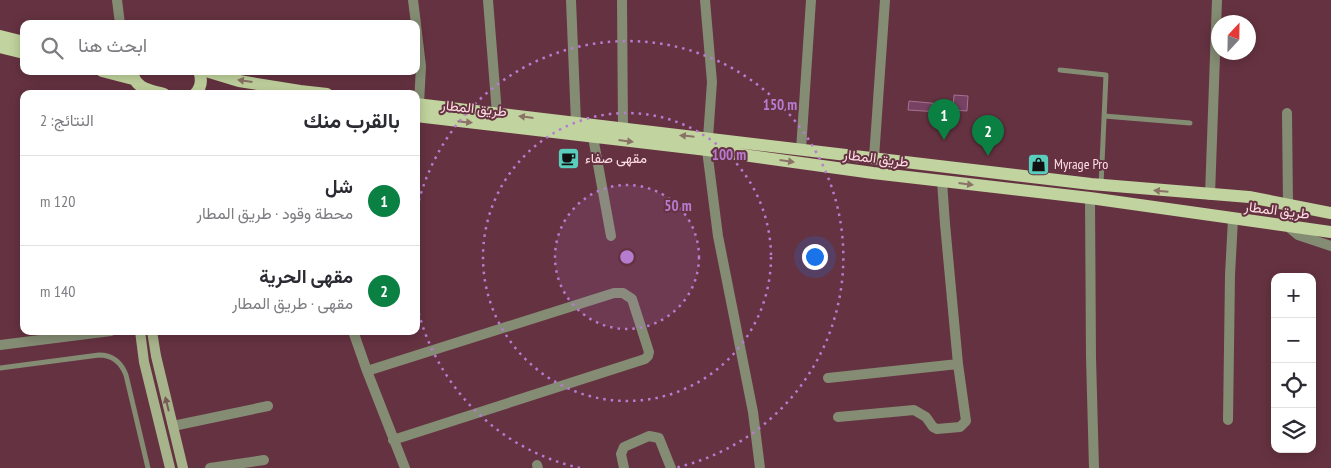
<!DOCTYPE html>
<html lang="ar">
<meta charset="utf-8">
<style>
body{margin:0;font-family:"PT Sans Narrow",Vazirmatn,sans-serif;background:#f7f7f7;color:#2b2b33;direction:rtl}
.controls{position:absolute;right:15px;bottom:15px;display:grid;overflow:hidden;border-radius:10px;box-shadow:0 2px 12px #0003}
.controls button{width:45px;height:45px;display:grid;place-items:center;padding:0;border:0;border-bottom:1px solid #e1e1e2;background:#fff;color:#2b2b33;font:25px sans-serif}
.compass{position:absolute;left:1211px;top:15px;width:45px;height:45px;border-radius:50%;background:#fff;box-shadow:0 2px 12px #0003;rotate:22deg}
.you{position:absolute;left:814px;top:256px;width:18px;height:18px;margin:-12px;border:4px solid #fff;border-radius:50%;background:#1a73e8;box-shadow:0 0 0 8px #1a73e833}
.badge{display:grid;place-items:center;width:32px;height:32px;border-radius:50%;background:#0b8043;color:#fff;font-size:16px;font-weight:700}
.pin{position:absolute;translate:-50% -41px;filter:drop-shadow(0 1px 2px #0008)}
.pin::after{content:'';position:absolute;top:26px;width:18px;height:15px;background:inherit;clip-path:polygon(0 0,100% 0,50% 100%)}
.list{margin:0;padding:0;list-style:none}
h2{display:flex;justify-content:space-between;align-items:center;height:65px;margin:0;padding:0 20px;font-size:21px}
h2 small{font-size:16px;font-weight:400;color:#7c7c81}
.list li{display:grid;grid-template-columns:32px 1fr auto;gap:15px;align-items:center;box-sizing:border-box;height:90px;padding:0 20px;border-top:1px solid #e1e1e2}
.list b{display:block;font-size:19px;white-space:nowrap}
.list p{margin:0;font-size:16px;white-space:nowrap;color:#7c7c81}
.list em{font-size:16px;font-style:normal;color:#7c7c81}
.icon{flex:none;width:28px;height:28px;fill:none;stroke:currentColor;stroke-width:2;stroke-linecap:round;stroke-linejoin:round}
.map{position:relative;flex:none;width:1331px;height:468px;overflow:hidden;direction:ltr}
.search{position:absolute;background:#fff;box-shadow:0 2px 12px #0003;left:20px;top:20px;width:400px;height:55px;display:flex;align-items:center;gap:12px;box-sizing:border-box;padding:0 18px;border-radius:10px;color:#7c7c81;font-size:19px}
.panel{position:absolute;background:#fff;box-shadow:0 2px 12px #0003;left:20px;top:90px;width:400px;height:245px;border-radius:10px;direction:rtl}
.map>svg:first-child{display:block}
</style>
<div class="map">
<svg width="1331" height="468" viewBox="0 0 1331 468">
<rect width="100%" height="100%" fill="#653241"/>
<path fill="#764162" stroke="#a57291" d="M954 95 968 96 967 111 953 110Z
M909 101 941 104 940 112 908 110Z"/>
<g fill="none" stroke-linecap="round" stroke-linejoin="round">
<path stroke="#848c73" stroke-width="5" d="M1060 70 1106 75 1101 185
M1104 116 1190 123
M0 368 99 355C112 355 121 362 126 375L148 468"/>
<path stroke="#848c73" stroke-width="10" d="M117 0 120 24
M413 0 416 24
M488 0 497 114
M571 0 576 123
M622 0 623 128
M705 0 712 82 708 138
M416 25 421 66 419 104
M1287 113 1288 204
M593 137 611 236
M707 150 718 236 753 412 760 468
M801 150 811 0
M874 158 885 0
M1210 195 1217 0
M1090 198 1091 357 1094 468
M1286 225 1298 235 1331 246
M353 331 367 371 405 468
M0 345 111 331
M367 371 614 293H623L632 299 649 352 648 356 645 359 393 440
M828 378 958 364
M838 417 914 410 926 417 933 427 937 429 960 427 966 421 958 364 945 224 942 181
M1228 420 1230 275 1233 219
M173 426 268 406
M537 465 538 468
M210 468 264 460
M624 468 621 454 624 447 649 436 659 438 671 468"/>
<path stroke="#a7b48b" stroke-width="10" d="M140 331 144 362 170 468
M152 331 156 356 183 468"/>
<path stroke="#c1d39e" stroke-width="12" d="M0 36 24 42
M0 47 24 53
M102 71 133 79
M132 71C135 89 149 90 164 94
M206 71 239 81 300 91 327 94
M195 94C202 87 202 79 199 71
M416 104 1091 184 1249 197 1331 213
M416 116 707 150 873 173 1090 198 1331 232"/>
</g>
<defs><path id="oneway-solid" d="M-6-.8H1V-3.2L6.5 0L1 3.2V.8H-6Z" transform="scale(1.25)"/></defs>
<g fill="#8a7266">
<use href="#oneway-solid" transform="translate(245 81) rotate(-172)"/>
<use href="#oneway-solid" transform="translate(526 117) rotate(-173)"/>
<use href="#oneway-solid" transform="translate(465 122) rotate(6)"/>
<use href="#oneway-solid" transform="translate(687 136) rotate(-174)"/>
<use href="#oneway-solid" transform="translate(626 141) rotate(7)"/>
<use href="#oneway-solid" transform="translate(787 161) rotate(8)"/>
<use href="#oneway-solid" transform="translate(966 184) rotate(7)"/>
<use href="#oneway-solid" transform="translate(1161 191) rotate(-175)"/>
</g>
<use fill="#795957" href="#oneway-solid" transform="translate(167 404) rotate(-104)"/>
<circle cx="627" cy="257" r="72" fill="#b67cd0" fill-opacity=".12"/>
<g fill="none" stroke="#b67cd0" stroke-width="2.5" stroke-dasharray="2.5 5">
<circle cx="627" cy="257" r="72"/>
<circle cx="627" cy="257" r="144"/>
<path d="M580 468A216 216 0 0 1 417 306M417 208A216 216 0 1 1 674 468"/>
</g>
<defs>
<symbol id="cafe-square" viewBox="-11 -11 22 22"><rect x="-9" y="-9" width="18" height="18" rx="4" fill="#5acebd" stroke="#653241"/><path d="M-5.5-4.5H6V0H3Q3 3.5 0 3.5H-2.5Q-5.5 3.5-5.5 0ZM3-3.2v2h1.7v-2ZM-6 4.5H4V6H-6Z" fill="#111"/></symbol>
<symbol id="shop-square" viewBox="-11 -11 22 22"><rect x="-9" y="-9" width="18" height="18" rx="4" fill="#5acebd" stroke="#653241"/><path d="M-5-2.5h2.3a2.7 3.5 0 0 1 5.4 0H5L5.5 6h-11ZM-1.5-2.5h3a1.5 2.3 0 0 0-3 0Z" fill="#111"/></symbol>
</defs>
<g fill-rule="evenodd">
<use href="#cafe-square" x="556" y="146" width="25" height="25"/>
<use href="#shop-square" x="1026" y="152" width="25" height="25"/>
</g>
<g text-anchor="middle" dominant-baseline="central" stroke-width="4" stroke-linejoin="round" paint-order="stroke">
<g font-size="14" fill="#ffdee5" stroke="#653241">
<text transform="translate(474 108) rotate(6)">طريق المطار</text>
<text transform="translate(876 158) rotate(7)">طريق المطار</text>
<text transform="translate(1277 210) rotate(7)">طريق المطار</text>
</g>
<g font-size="14" fill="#ffdee5" stroke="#653241" text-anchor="start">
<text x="585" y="158">مقهى صفاء</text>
<text x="1054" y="164">Myrage Pro</text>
</g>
</g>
<circle cx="627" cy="257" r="8" fill="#b67cd0" stroke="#653241" stroke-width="2.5"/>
<g font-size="15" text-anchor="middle" font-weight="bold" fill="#b67cd0" stroke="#653241" stroke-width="4" stroke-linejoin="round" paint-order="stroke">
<text x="780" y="110">150 m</text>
<text x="729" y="160">100 m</text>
<text x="678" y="211">50 m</text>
</g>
</svg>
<div class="controls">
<button>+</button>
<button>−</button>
<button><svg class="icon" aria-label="locate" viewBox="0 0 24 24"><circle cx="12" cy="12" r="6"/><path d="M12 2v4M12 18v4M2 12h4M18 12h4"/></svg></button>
<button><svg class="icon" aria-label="layers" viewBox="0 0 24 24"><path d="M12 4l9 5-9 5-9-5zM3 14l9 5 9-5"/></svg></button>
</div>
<svg class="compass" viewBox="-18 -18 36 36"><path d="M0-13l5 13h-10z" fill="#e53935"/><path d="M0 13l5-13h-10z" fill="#7c7c81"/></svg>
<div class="you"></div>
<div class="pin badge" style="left:944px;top:140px">1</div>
<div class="pin badge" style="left:988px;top:156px">2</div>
<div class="search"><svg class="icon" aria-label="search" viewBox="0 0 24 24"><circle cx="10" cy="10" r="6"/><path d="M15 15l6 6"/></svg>ابحث هنا</div>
<section class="panel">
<h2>بالقرب منك<small>النتائج: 2</small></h2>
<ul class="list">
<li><span class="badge">1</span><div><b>شل</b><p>محطة وقود · طريق المطار</p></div><em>120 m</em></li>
<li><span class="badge">2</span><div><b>مقهى الحرية</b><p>مقهى · طريق المطار</p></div><em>140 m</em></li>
</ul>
</section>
</div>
